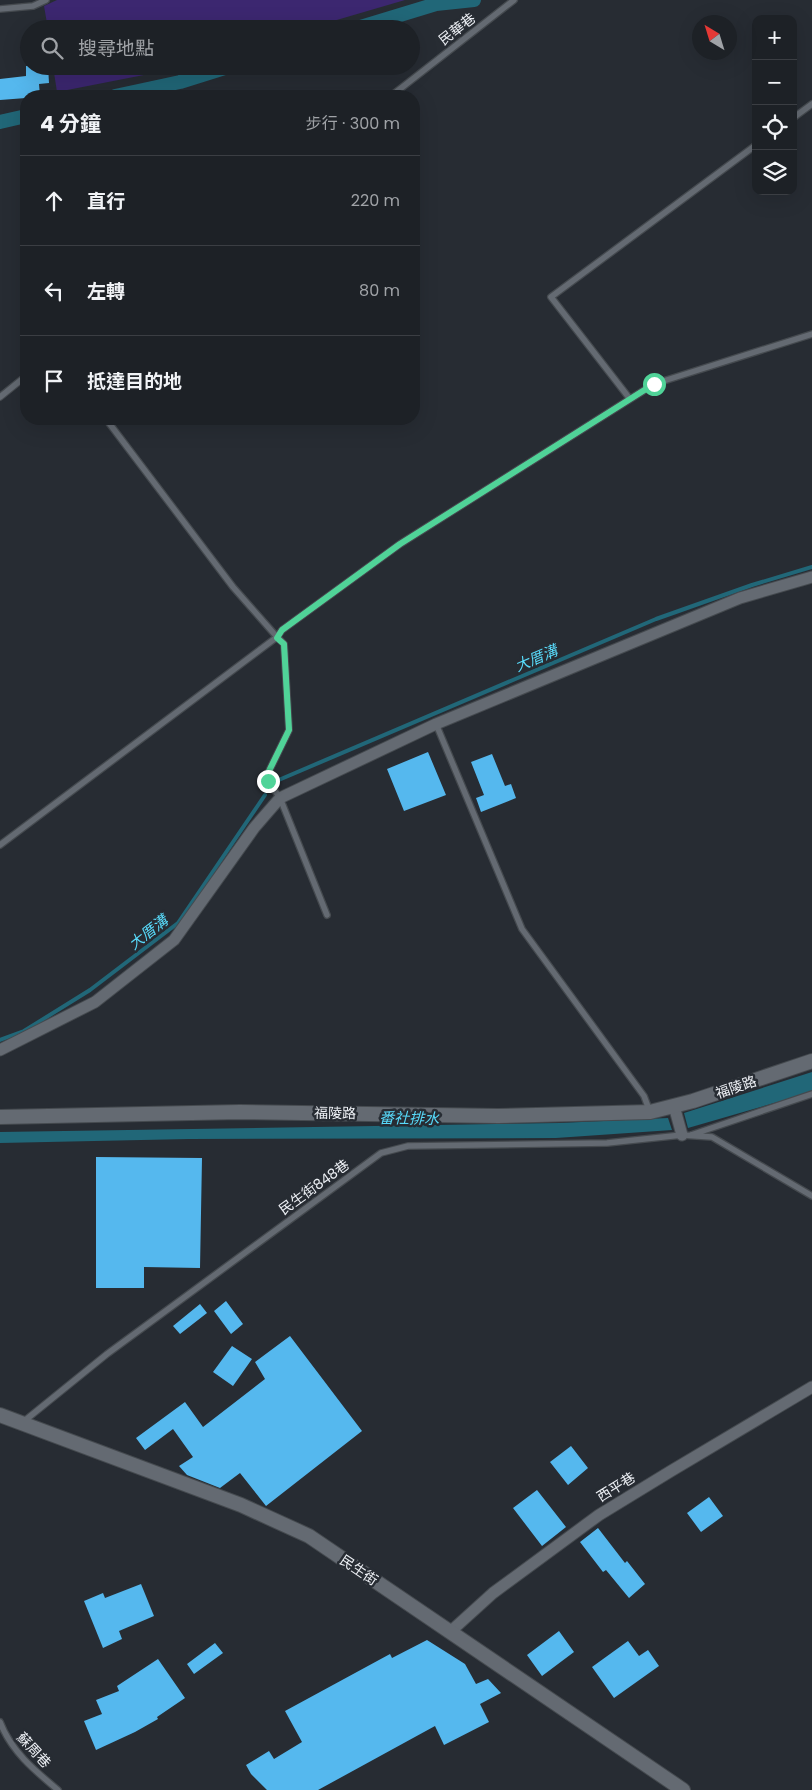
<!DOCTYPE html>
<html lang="zh-TW">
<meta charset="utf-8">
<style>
body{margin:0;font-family:Poppins,"Noto Sans TC",sans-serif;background:#25292e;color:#f1f3f6}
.controls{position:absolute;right:15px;top:15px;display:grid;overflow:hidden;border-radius:10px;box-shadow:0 5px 20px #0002}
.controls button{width:45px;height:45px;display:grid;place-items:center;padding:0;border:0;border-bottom:1px solid #3b3e43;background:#1d2126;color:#f1f3f6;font:25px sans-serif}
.compass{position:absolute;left:692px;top:15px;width:45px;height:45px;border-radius:50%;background:#1d2126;box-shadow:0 5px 20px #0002;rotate:322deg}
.stop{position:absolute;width:15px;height:15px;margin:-11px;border:4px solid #50d398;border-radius:50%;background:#fff}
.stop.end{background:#50d398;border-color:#fff;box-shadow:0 1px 5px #0008}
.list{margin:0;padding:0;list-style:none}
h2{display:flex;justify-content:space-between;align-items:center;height:65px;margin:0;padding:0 20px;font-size:21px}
h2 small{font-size:16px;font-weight:400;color:#a0a3a7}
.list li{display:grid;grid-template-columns:32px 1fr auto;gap:15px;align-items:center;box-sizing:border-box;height:90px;padding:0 20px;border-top:1px solid #3b3e43}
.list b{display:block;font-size:19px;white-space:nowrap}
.list em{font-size:16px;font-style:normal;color:#a0a3a7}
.icon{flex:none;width:28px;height:28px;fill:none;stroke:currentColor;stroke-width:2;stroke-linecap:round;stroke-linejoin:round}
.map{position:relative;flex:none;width:812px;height:1790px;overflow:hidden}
.search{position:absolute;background:#1d2126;box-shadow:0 5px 20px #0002;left:20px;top:20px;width:400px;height:55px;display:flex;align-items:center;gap:12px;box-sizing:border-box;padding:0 18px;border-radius:28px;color:#a0a3a7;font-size:19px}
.panel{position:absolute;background:#1d2126;box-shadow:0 5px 20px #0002;left:20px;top:90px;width:400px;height:335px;border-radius:20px}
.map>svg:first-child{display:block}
</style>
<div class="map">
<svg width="812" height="1790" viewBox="0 0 812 1790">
<rect width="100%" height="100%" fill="#272c33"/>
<path fill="#3c2770" d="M57 0H405L306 29H48L44 6Z
M53 66H176L149 74 57 92Z"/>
<path fill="#216778" d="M812 1072V1092L688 1128 684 1113Z
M668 1118 672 1130 556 1138 189 1139 0 1143V1132L560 1123Z"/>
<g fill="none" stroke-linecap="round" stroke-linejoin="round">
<path stroke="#216778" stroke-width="4" d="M274 782 656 619 752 585 812 567
M0 1040 24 1031 90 990 178 923 265 795"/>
<path stroke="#216778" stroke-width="14" d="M354 29 436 4 474 0
M115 96 180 82 231 66
M0 122 26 116"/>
</g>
<path fill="#55b8ee" d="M26 66H48L49 83 39 84 40 96H26V98L0 100V79L26 76Z
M428 752 446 795 404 811 387 769Z
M492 754 505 786 511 784 516 798 481 812 476 798 484 795 471 762Z
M96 1157 202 1158 200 1268 144 1267V1288H96Z
M226 1301 243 1324 231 1334 214 1311Z
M200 1304 207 1313 180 1334 173 1326Z
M290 1336 362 1431 266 1506 240 1473 220 1488 187 1475 179 1466 193 1457 173 1429 145 1450 136 1438 185 1402 203 1427 265 1379 255 1362Z
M232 1346 252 1359 233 1386 213 1372Z
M571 1446 588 1468 568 1485 550 1462Z
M537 1490 566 1527 542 1546 513 1508Z
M709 1497 723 1516 701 1532 687 1513Z
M598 1528 625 1563 627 1561 645 1584 629 1598 606 1570 603 1572 580 1542Z
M141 1584 154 1616 119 1631 122 1639 103 1648 84 1601 103 1593 105 1598Z
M559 1631 574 1652 542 1676 527 1655Z
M427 1640 465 1664 476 1684 488 1679 501 1693 480 1704 489 1722 444 1745 435 1726 318 1790H267L251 1774 246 1765 269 1751 274 1759 302 1742 285 1711 390 1654 392 1658Z
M628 1641 639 1656 648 1650 659 1666 614 1698 592 1667Z
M215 1643 223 1653 194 1674 187 1664Z
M158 1659 185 1698 157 1717 158 1719 135 1732 96 1750 84 1721 102 1714 96 1700 119 1691 117 1686Z"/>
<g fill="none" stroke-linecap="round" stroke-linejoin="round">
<defs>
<path id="service" d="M0 9 33 6 46 0
M391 96 514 0
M793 118 812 104
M0 397 26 376
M630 399 551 297 756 145
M106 419 233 587 277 637 284 644 289 730 269 771 268 781 280 798 327 915
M436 724 522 929 644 1096 650 1112
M0 845 277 637 282 630 400 544 654 384 812 334
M691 1135 812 1094
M23 1422 107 1354 381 1153 408 1146 607 1143 682 1135 712 1137 812 1196
M0 1722C11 1751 34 1770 58 1790"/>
<path id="minor" d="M0 1050 95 1002 174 940 254 828 280 798 436 724 740 598 812 577
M674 1106 682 1135
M450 1632 493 1593 599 1515 671 1471 812 1387"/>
<path id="tertiary" d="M0 1117 240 1112 498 1116 650 1112 693 1101 812 1061
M0 1415 241 1505 309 1536 683 1790"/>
</defs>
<use href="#service" stroke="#454a4f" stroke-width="8"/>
<use href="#minor" stroke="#454a4f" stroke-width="13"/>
<use href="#tertiary" stroke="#454a4f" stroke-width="16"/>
<use href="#service" stroke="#646a72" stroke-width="5.5"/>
<use href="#minor" stroke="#646a72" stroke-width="11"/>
<use href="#tertiary" stroke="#646a72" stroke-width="14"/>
</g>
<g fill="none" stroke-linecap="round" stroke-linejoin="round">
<path stroke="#50d398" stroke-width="6" d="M268 781 269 771 289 730 284 644 277 638 282 630 400 544 654 384"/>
</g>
<g text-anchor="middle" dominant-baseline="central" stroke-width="5" stroke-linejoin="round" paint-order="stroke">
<g font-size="14" fill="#edf0f5" stroke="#272c33">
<text transform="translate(457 29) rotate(-38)">民華巷</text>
<text transform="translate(736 1087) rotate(-19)">福陵路</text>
<text transform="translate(335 1113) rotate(1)">福陵路</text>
<text transform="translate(314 1187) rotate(-36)">民生街848巷</text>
<text transform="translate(616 1487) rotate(-32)">西平巷</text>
<text transform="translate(359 1570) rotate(34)">民生街</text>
<text transform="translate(34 1750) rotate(47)">蘇周巷</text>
</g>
<g font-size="15" font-style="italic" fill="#58dafa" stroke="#272c33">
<text transform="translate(536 658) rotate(-23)">大厝溝</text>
<text transform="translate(148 932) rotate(-38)">大厝溝</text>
<text transform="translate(409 1118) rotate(1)">番社排水</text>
</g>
</g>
</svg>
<div class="controls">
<button>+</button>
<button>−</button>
<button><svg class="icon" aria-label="locate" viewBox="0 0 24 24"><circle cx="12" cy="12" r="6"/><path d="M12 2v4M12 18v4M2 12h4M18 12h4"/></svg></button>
<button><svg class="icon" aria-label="layers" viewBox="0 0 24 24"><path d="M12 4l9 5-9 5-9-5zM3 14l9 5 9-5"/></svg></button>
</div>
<svg class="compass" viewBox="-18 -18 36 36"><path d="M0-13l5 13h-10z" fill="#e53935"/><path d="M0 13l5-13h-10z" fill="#a0a3a7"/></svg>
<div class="stop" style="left:654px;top:384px"></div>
<div class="stop end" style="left:268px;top:781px"></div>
<div class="search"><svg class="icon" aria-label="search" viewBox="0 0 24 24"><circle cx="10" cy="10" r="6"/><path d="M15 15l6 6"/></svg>搜尋地點</div>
<section class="panel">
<h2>4 分鐘<small>步行 · 300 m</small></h2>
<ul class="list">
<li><svg class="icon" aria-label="ahead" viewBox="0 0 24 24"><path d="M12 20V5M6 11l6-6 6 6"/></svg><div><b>直行</b></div><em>220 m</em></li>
<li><svg class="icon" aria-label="left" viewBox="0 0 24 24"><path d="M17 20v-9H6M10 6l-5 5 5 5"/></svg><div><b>左轉</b></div><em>80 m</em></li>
<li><svg class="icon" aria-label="arrive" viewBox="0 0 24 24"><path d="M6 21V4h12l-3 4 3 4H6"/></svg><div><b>抵達目的地</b></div></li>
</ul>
</section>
</div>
